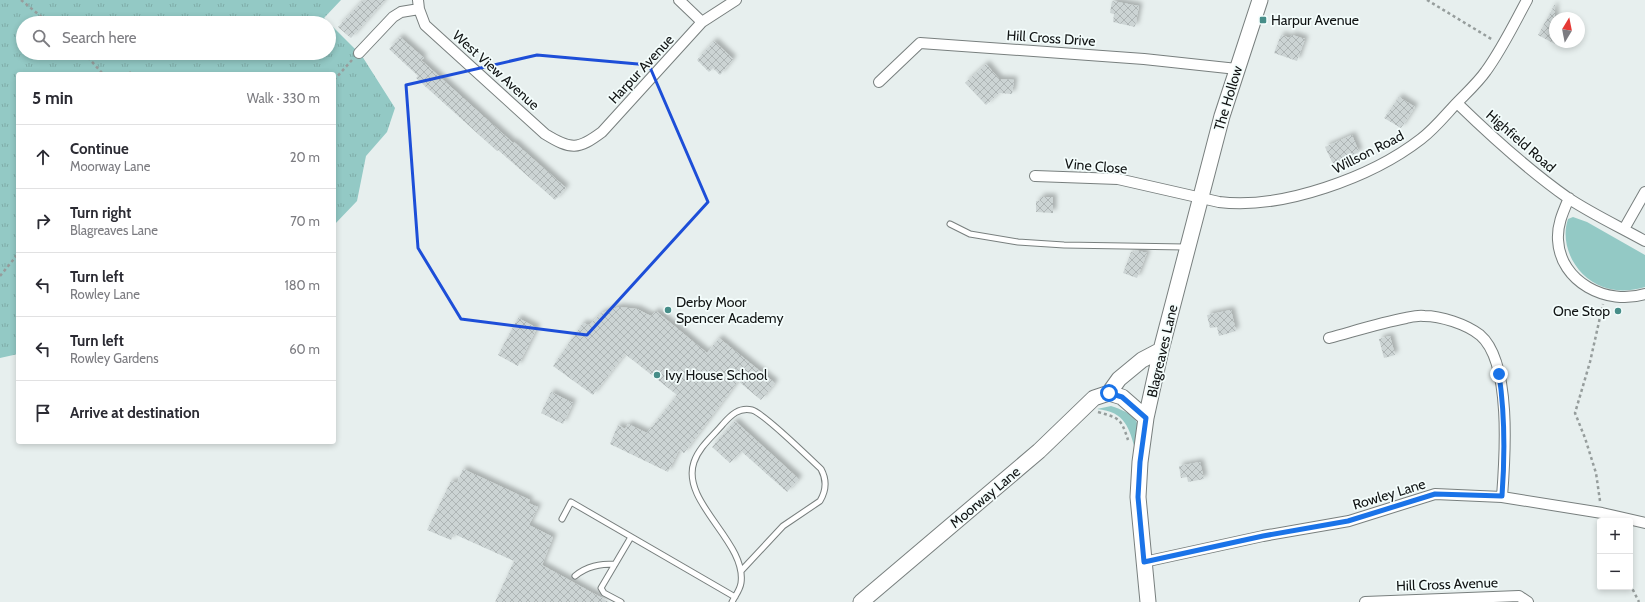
<!DOCTYPE html>
<meta charset="utf-8">
<style>
body{margin:0;font-family:Cabin,sans-serif;background:#f7f7f7;color:#2b2b33}
.controls{position:absolute;right:12px;bottom:12px;display:grid;overflow:hidden;border-radius:4px;box-shadow:0 2px 6px #0003}
.controls button{width:36px;height:36px;display:grid;place-items:center;padding:0;border:0;border-bottom:1px solid #e1e1e2;background:#fff;color:#2b2b33;font:20px sans-serif}
.compass{position:absolute;left:1549px;top:12px;width:36px;height:36px;border-radius:50%;background:#fff;box-shadow:0 2px 6px #0003;rotate:10deg}
.stop{position:absolute;width:12px;height:12px;margin:-9px;border:3px solid #1a73e8;border-radius:50%;background:#fff}
.stop.end{background:#1a73e8;border-color:#fff;box-shadow:0 1px 4px #0008}
.list{margin:0;padding:0;list-style:none}
h2{display:flex;justify-content:space-between;align-items:center;height:52px;margin:0;padding:0 16px;font-size:17px}
h2 small{font-size:13px;font-weight:400;color:#7c7c81}
.list li{display:grid;grid-template-columns:26px 1fr auto;gap:12px;align-items:center;box-sizing:border-box;height:64px;padding:0 16px;border-top:1px solid #e1e1e2}
.list b{display:block;font-size:15px;white-space:nowrap}
.list p{margin:0;font-size:13px;white-space:nowrap;color:#7c7c81}
.list em{font-size:13px;font-style:normal;color:#7c7c81}
.icon{flex:none;width:22px;height:22px;fill:none;stroke:currentColor;stroke-width:2;stroke-linecap:round;stroke-linejoin:round}
.map{position:relative;flex:none;width:1645px;height:602px;overflow:hidden}
.search{position:absolute;background:#fff;box-shadow:0 2px 6px #0003;left:16px;top:16px;width:320px;height:44px;display:flex;align-items:center;gap:10px;box-sizing:border-box;padding:0 14px;border-radius:22px;color:#7c7c81;font-size:15px}
.panel{position:absolute;background:#fff;box-shadow:0 2px 6px #0003;left:16px;top:72px;width:320px;height:372px;border-radius:4px}
.map>svg:first-child{display:block}
</style>
<div class="map">
<svg width="1645" height="602" viewBox="0 0 1645 602">
<defs>
<pattern id="park-tufts" width="24" height="20" patternUnits="userSpaceOnUse"><rect width="24" height="20" fill="#93c9c5"/><path d="M3 7l-1-3M5 7V3M7 7l1-3M15 17l-1-3M17 17v-4M19 17l1-3" fill="none" stroke="#7eaca8"/></pattern>
<pattern id="building-cross-hatch" width="8" height="8" patternUnits="userSpaceOnUse"><rect width="8" height="8" fill="#ccd4d4"/><path d="M0 0l8 8M0 8l8-8" fill="none" stroke="#aeb5b5"/></pattern>
<filter id="shadow"><feDropShadow dx="3.5" dy="-3.5" stdDeviation="2" flood-color="#0004"/></filter>
</defs>
<rect width="100%" height="100%" fill="#e7efee"/>
<path fill="#93c9c5" d="M1573 217 1587 222 1645 255V287C1631 291 1617 292 1603 287 1576 277 1559 246 1568 219Z
M1111 406C1141 416 1141 423 1136 452 1129 428 1126 412 1097 409Z"/>
<path fill="url(#park-tufts)" d="M0 0H341L324 18 329 23H23V53H329V23L362 56 395 108 387 132 366 156 357 201 334 225V74H18V354L0 358Z"/>
<path fill="url(#building-cross-hatch)" filter="url(#shadow)" d="M363 0H385L351 38 338 27Z
M1112 1 1139 6 1135 27 1113 22 1114 14 1110 13Z
M1555 4V44L1538 35Z
M1281 35 1290 38 1292 35 1305 39 1297 61 1274 53Z
M400 37 424 58 421 60 513 143 514 142 566 188 555 200 498 150 497 151 416 78 418 76 389 49Z
M714 41 733 59 720 75 713 68 709 72 697 60Z
M986 64 999 79 1014 80 1012 94 999 93 986 105 965 83Z
M1399 97 1415 107 1401 128 1384 118Z
M1352 135 1359 152 1333 164 1325 147Z
M1040 197H1053V213L1036 212V201H1040Z
M1135 250 1147 253 1137 278 1123 273 1131 252 1134 253Z
M619 307 637 309 651 316 656 311 707 353 719 338 775 383 761 400 738 381 684 453 679 450 668 472 610 444 618 425 625 429 628 424 647 433 677 395 625 354 593 395 553 366 583 323 589 325 602 313Z
M1231 310 1236 331 1219 336 1217 327 1210 328 1207 315Z
M518 318 537 328 518 366 498 355Z
M1390 336 1395 355 1384 358 1379 339Z
M551 392 573 403 563 424 541 413Z
M735 421 799 479 787 492 741 451 730 463 712 447Z
M1200 462 1204 479 1188 482 1187 477 1181 478 1179 466Z
M463 469 530 500 528 503 538 507 529 525 553 537 542 565 609 602H495L514 561 454 534 451 540 427 530 451 481 457 483Z"/>
<g fill="none" stroke-linecap="round" stroke-linejoin="round">
<defs>
<path id="lane" d="M950 224 970 234 1018 242 1064 245 1185 247
M562 519 571 502 735 597
M575 576C587 566 600 564 615 564
M621 602 604 593 601 588 631 537
M732 602C735 596 740 590 741 583 747 542 680 502 694 462 699 447 713 436 723 424 731 415 739 407 752 410 764 413 809 458 821 469 827 480 826 491 820 501L783 526 741 571"/>
<path id="street" d="M679 0 702 22
M419 9 425 25 545 134C571 150 578 150 602 132L702 22 736 0
M359 53 393 17 401 12 419 9 418 0
M879 82 920 43 1144 59 1237 69
M1457 103C1492 137 1528 170 1568 198 1592 214 1620 227 1645 241
M1035 176 1118 179 1219 202C1282 210 1372 177 1421 139 1433 130 1443 118 1453 107 1464 95 1477 84 1486 71 1502 49 1514 24 1527 0
M1569 198C1563 212 1557 225 1558 240 1560 282 1607 306 1645 294
M1624 229 1645 192
M1329 338C1355 331 1380 323 1406 318 1411 317 1418 315 1424 316 1441 316 1466 324 1480 335 1512 362 1505 458 1502 497
M1144 562 1263 536 1349 521 1435 494 1502 497 1602 513 1645 523
M1365 602 1519 596 1528 602"/>
<path id="secondary" d="M1109 393 1122 397 1146 418
M861 602 1039 451 1094 398 1109 393 1119 379 1142 360 1161 350
M1148 602 1138 497 1140 462 1146 418 1161 350 1222 116 1260 0"/>
</defs>
<use href="#lane" stroke="#787f7e" stroke-width="7"/>
<use href="#street" stroke="#787f7e" stroke-width="12"/>
<use href="#secondary" stroke="#787f7e" stroke-width="17"/>
<path stroke="#969d9c" stroke-width="2.5" stroke-dasharray="3 3" stroke-linecap="butt" d="M21 0 49 23
M1427 0 1493 40
M120 23V22
M84 53 103 74
M129 74 131 72
M334 80 352 60
M0 276 18 254
M1098 412C1119 418 1121 418 1128 440
M1600 501 1596 473 1585 438 1575 413 1590 362 1603 304
M1630 584 1639 602"/>
<use href="#lane" stroke="#fff" stroke-width="5"/>
<use href="#street" stroke="#fff" stroke-width="10"/>
<use href="#secondary" stroke="#fff" stroke-width="15"/>
</g>
<g fill="none" stroke-linecap="round" stroke-linejoin="round">
<path stroke="#1a73e8" stroke-width="5" d="M1109 393 1122 397 1146 418 1140 462 1138 497 1144 562 1263 536 1348 521 1435 494 1502 496C1505 455 1505 415 1499 374"/>
</g>
<path fill="none" stroke="#1d4ed8" stroke-width="3" stroke-linejoin="round" d="M537 55 649 65 708 202 587 335 461 319 418 248 406 85Z"/>
<g fill="#468d88" stroke="#f4fdfc" stroke-width="1.5">
<rect x="1259" y="16" width="8" height="8" rx="2"/>
<circle cx="668" cy="310" r="4"/>
<circle cx="1618" cy="311" r="4"/>
<circle cx="657" cy="375" r="4"/>
</g>
<g text-anchor="middle" dominant-baseline="central" stroke-width="3.5" stroke-linejoin="round" paint-order="stroke">
<g font-size="14" fill="#111414" stroke="#f4fdfc" text-anchor="start">
<text x="1271" y="20">Harpur Avenue</text>
<text x="676" y="302">Derby Moor<tspan x="676" dy="16">Spencer Academy</tspan></text>
<text x="1610" y="311" text-anchor="end">One Stop</text>
<text x="665" y="375">Ivy House School</text>
</g>
<g font-size="14" fill="#111414" stroke="#f4fdfc">
<text transform="translate(1051 38) rotate(4)">Hill Cross Drive</text>
<text transform="translate(641 69) rotate(-47)">Harpur Avenue</text>
<text transform="translate(496 70) rotate(42)">West View Avenue</text>
<text transform="translate(1228 98) rotate(-73)">The Hollow</text>
<text transform="translate(1521 141) rotate(41)">Highfield Road</text>
<text transform="translate(1368 152) rotate(-27)">Willson Road</text>
<text transform="translate(1096 166) rotate(5)">Vine Close</text>
<text transform="translate(1162 351) rotate(-77)">Blagreaves Lane</text>
<text transform="translate(1389 494) rotate(-17)">Rowley Lane</text>
<text transform="translate(985 497) rotate(-40)">Moorway Lane</text>
<text transform="translate(1447 584) rotate(-2)">Hill Cross Avenue</text>
</g>
</g>
</svg>
<div class="controls">
<button>+</button>
<button>−</button>
</div>
<svg class="compass" viewBox="-18 -18 36 36"><path d="M0-13l5 13h-10z" fill="#e53935"/><path d="M0 13l5-13h-10z" fill="#7c7c81"/></svg>
<div class="stop" style="left:1109px;top:393px"></div>
<div class="stop end" style="left:1499px;top:374px"></div>
<div class="search"><svg class="icon" aria-label="search" viewBox="0 0 24 24"><circle cx="10" cy="10" r="6"/><path d="M15 15l6 6"/></svg>Search here</div>
<section class="panel">
<h2>5 min<small>Walk · 330 m</small></h2>
<ul class="list">
<li><svg class="icon" aria-label="ahead" viewBox="0 0 24 24"><path d="M12 20V5M6 11l6-6 6 6"/></svg><div><b>Continue</b><p>Moorway Lane</p></div><em>20 m</em></li>
<li><svg class="icon" aria-label="right" viewBox="0 0 24 24"><path d="M7 20v-9h11M14 6l5 5-5 5"/></svg><div><b>Turn right</b><p>Blagreaves Lane</p></div><em>70 m</em></li>
<li><svg class="icon" aria-label="left" viewBox="0 0 24 24"><path d="M17 20v-9H6M10 6l-5 5 5 5"/></svg><div><b>Turn left</b><p>Rowley Lane</p></div><em>180 m</em></li>
<li><svg class="icon" aria-label="left" viewBox="0 0 24 24"><path d="M17 20v-9H6M10 6l-5 5 5 5"/></svg><div><b>Turn left</b><p>Rowley Gardens</p></div><em>60 m</em></li>
<li><svg class="icon" aria-label="arrive" viewBox="0 0 24 24"><path d="M6 21V4h12l-3 4 3 4H6"/></svg><div><b>Arrive at destination</b></div></li>
</ul>
</section>
</div>
